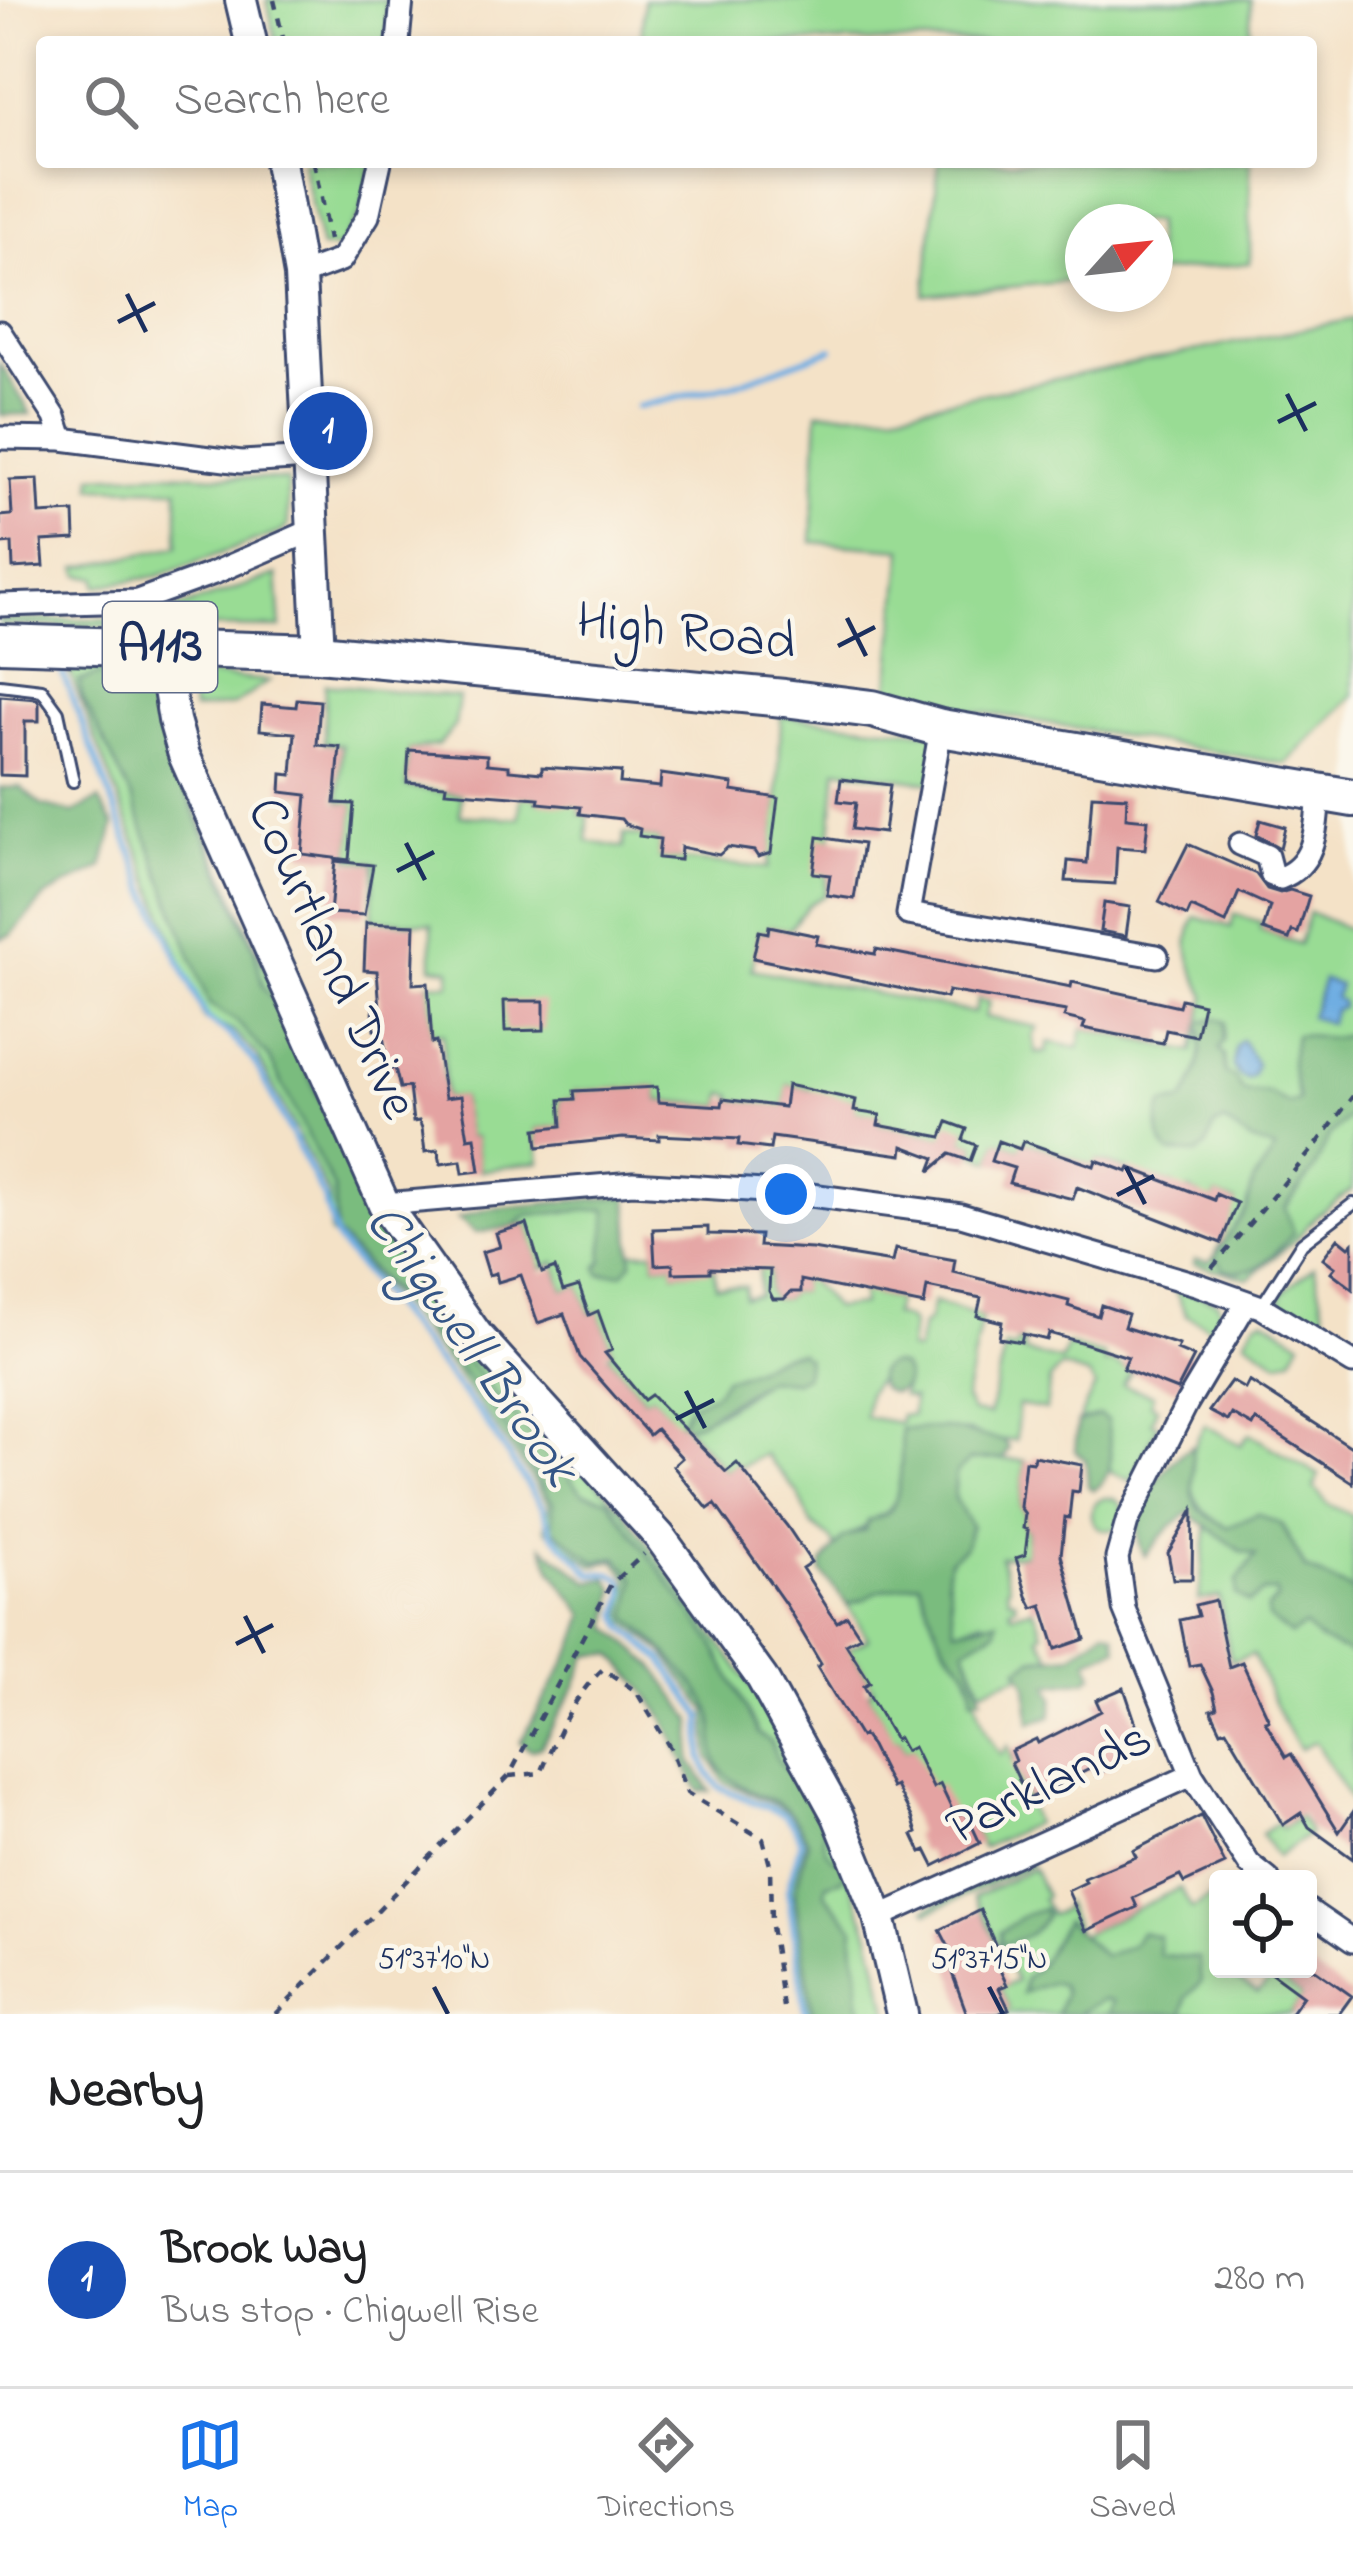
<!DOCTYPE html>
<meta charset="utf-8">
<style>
body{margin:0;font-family:"Indie Flower",sans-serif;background:#f6f6f6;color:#202124}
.controls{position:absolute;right:36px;bottom:36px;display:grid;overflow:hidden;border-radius:12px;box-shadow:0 6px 18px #0003}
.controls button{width:108px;height:108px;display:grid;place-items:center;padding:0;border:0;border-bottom:3px solid #e0e0e0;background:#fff;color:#202124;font:60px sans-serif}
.compass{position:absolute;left:1065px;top:204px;width:108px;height:108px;border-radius:50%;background:#fff;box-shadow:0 6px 18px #0003;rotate:63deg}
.you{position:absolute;left:786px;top:1194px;width:42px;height:42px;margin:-30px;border:9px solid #fff;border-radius:50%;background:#1a73e8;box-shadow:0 0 0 18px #1a73e833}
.badge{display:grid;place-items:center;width:78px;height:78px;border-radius:50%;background:#1a73e8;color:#fff;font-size:39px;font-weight:700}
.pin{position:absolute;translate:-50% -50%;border:6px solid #fff;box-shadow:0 3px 12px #0006}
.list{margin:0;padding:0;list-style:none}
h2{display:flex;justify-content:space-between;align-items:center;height:156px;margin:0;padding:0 48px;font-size:51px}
h2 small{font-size:39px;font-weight:400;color:#757577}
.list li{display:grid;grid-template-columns:78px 1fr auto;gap:36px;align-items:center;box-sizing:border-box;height:216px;padding:0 48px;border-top:3px solid #e0e0e0}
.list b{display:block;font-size:45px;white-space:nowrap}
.list p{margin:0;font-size:39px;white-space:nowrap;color:#757577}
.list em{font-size:39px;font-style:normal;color:#757577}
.icon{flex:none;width:66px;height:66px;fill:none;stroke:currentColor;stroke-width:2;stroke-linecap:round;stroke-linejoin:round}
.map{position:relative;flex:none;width:1353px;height:2014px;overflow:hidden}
.search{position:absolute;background:#fff;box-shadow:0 6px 18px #0003;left:36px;right:36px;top:36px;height:132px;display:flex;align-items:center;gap:30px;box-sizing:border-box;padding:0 42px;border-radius:12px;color:#757577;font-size:45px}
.sheet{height:372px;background:#fff}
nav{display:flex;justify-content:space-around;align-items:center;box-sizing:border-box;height:168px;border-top:3px solid #e0e0e0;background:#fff;font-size:33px;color:#757577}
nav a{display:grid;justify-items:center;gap:6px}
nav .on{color:#1a73e8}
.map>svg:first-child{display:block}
</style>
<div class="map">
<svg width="1353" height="2014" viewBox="0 0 1353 2014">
<rect width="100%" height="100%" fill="#fbf7ec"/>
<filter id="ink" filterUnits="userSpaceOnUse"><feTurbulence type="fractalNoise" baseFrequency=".00833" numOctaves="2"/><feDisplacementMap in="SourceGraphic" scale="24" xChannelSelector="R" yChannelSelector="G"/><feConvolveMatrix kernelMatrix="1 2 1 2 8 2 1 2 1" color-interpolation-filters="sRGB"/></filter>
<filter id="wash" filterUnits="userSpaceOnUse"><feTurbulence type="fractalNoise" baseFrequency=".004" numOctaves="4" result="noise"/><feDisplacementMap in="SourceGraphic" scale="48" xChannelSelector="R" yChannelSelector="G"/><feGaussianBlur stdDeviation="2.7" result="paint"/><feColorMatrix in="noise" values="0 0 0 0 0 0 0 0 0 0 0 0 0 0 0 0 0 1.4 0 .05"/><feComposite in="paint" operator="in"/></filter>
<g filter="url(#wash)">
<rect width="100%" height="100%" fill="#f4e2c7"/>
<path fill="#99dc94" stroke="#5a8679" stroke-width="3" fill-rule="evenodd" d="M267 0H386L387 42H276Z
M644 0H1251L1250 42H641Z
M302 162H372L362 211 339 248H321Z
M939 162H1250V263L1155 273V222H1083V280L925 295Z
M1353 319V696L1286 764 888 696 903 549 812 542 818 412H893Z
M166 473 287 480 288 526 281 532 158 576 97 586V578L80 575 77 568 178 546V489L92 487 93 476Z
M277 575 281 628 0 625V620L120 619 178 608Z
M67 665 160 669 164 736 377 1224 451 1334 623 1510 749 1683 827 1820 870 1934 889 2014H809L791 1890 805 1841 789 1812 724 1781 709 1756 707 1710 663 1652 623 1619 629 1579 615 1560 594 1566 545 1529 549 1504C485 1407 416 1314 330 1234L329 1195 257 1055 233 1031 204 1019Z
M190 674 269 681 234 705 193 710Z
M325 684 459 697 455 725 439 745 409 750 407 782V787L461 795 460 816 519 818 521 796 539 798 538 802 581 801 580 814 588 815 587 841 623 848 624 834 660 839 659 858 768 868 778 798 781 716 940 733 931 783 837 769 825 895 808 905 789 930 770 926 768 933 759 931 752 969 974 1013 978 999 989 1002 985 1017 1038 1027 1033 1036 1036 1052 1046 1053 1049 1042 1079 1048 1083 1028 1193 1052 1206 996C1192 969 1180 946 1196 917L1231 927 1234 914 1261 922 1260 930 1299 944 1309 912 1353 931V1189L1316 1216 1296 1239 1249 1278 1194 1264 1195 1260 1209 1262 1215 1256 1236 1202 1216 1195 1209 1212 1196 1207 1200 1195 1189 1190 1182 1207 1173 1184 1097 1160 1094 1166 1024 1141 1020 1149 998 1141 991 1161 974 1153 976 1145 963 1140 966 1129 942 1137 878 1125 879 1115 854 1111 856 1100 809 1097 810 1089 788 1085 784 1108 732 1100 733 1095 724 1093 722 1106 658 1100 657 1087 575 1091V1099L560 1101 562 1126 536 1129 540 1162 480 1171 475 1137 468 1138 461 1097 445 1098 443 1034 431 1033 428 983 450 984V969L432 967V924L372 919 375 863 349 859 354 805 339 801 342 745 324 743Z
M593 1207 606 1209 609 1228 629 1252H654L655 1265 673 1264 674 1273 714 1269 716 1286H745L744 1297 759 1295V1261L770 1259 769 1291 773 1299H784L791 1292H800L801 1279H807L835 1308 862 1305 861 1291 897 1300 893 1315 907 1319 912 1325 909 1350 917 1351 922 1325 928 1322 933 1302 982 1317 965 1399 972 1412 989 1415 1005 1347 1015 1349 1018 1342 1025 1343 1023 1352 1062 1361 1067 1345 1104 1356 1105 1364 1113 1363 1131 1372 1123 1385 1153 1395 1150 1404 1157 1407 1151 1423 1158 1425 1132 1481 1110 1472 1109 1433 1099 1415 1078 1422 1095 1386 1089 1376 1062 1367 1050 1378 1046 1410 1018 1405 1016 1440H989L970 1432 901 1429C902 1455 907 1510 876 1517 863 1532 848 1533 835 1547L831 1539 812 1525 799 1495 765 1454 740 1467 736 1464 726 1472 686 1427 723 1410 767 1379 795 1381 804 1376 806 1358 766 1361 745 1375 725 1378 714 1394 688 1406 681 1422 670 1431V1416L651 1395 645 1400 608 1356 612 1349 598 1312 589 1314 579 1286 563 1291 555 1262 540 1269 527 1224 514 1226 528 1215ZM888 1365 905 1382 902 1396 913 1398 912 1415H900V1423L865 1417 868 1392Z
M1314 1266 1327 1322 1322 1326 1280 1302 1283 1292Z
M1180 1289 1217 1301 1223 1317 1216 1330 1186 1315 1175 1290Z
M1264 1318 1301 1341 1292 1358 1279 1362 1245 1340 1256 1321Z
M1205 1425 1241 1445 1249 1434 1319 1475 1314 1488 1328 1504 1353 1516V1591L1305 1568 1282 1525 1258 1514 1228 1528C1184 1507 1180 1463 1205 1425Z
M985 1458 1025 1461 1020 1506 1025 1514 1024 1528 1027 1530 1026 1554 1000 1557 1009 1586 1006 1588 1009 1599H1015L1016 1605 1010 1608 1012 1614 1033 1608 1043 1633 1039 1636 1051 1656 1033 1659 1018 1669 1021 1675 982 1689 964 1647 996 1630 982 1620 955 1630 947 1578 949 1560 963 1548 971 1526 954 1498 956 1473 970 1460Z
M1092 1514a16 16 0 1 1 32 0a16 16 0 1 1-32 0Z
M1207 1524 1241 1551 1256 1555 1237 1581 1264 1592H1276L1277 1599 1319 1640 1353 1655V1805L1315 1742 1300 1749 1283 1722 1253 1654 1231 1661 1219 1597 1199 1600Z
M919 1582C925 1600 933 1618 940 1636 945 1648 958 1654 964 1666 978 1697 978 1726 1001 1755L1008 1746 1035 1823 982 1848 966 1812 955 1816 921 1794 913 1748 905 1751 899 1739 894 1741 868 1693 874 1689 854 1656H834L868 1639 847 1604 863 1600 878 1591Z
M1299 1817 1310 1833 1277 1857 1261 1834 1277 1823 1282 1829Z
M1029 1860 1031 1865 929 1912 926 1909Z
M1033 1869 1046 1896 1042 1899 1050 1915 1063 1910 1065 1903 1079 1936 1180 1888 1192 1909 1218 1892V1959L1215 1963 1218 1969 1258 1993 1275 1976 1303 1996 1292 2011 1294 2014H998L1009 2008 999 1988 1016 1981 974 1897Z"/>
<path fill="#7abc7e" stroke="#4a766e" stroke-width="3" d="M0 363 31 414 0 415Z
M110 671H139L156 676 162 737 254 949 263 986 277 1006 358 1184 372 1226 443 1333 583 1493 608 1499 712 1641 759 1734 771 1742C781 1780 809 1779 821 1814 829 1839 812 1846 842 1864L845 1873 841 1880 826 1884 825 1894 854 1928C851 1946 856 1954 858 1971 860 1990 855 1994 863 2014H813L795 1893 808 1841C782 1788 768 1808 730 1778 703 1758 720 1734 710 1709 700 1684 649 1635 628 1617L635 1579 617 1557 596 1562 552 1528 553 1503 492 1409 416 1316 336 1234 334 1189 269 1058 237 1022 209 1004 133 800 83 699 79 681Z
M20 787 41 805 73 813 99 800 114 826 103 867 46 896 12 934 0 939V788Z
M1216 1018 1225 1022 1224 1040 1219 1049 1224 1056 1226 1074 1234 1077 1243 1091 1268 1093 1289 1104 1299 1101 1291 1063 1295 1035C1323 1033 1322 1044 1353 1033V1113L1329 1136 1314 1170 1285 1208 1294 1233C1271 1256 1260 1278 1224 1269L1215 1256 1247 1208 1253 1182 1275 1150 1251 1141 1224 1122 1214 1126 1207 1146 1198 1154 1169 1153C1158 1142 1155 1117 1164 1104L1183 1101C1197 1081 1206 1046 1199 1022Z
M628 1196 632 1263 623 1273 600 1274 597 1268 603 1260C600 1241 610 1228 606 1209L528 1215 514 1226 476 1233 458 1218 488 1209Z
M800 1352 807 1359 805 1376 795 1381 767 1379 697 1423 686 1427 681 1422 688 1406 714 1394 725 1378C755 1374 771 1353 800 1352Z
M878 1378a14 14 0 1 1 28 0a14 14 0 1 1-28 0Z
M1099 1415 1107 1420C1110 1444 1117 1475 1094 1490L1088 1486 1086 1460 1075 1451 1078 1422Z
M945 1428 1004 1441 1009 1448 1003 1459 970 1460 956 1473 954 1498 971 1526 964 1548 949 1560 947 1578 955 1629 997 1620 996 1630 965 1648 982 1697 972 1698C975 1666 951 1659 941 1638 933 1620 926 1601 919 1582L878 1591 863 1600 847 1604 822 1573V1564L843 1538 865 1530 868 1521C873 1518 880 1518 886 1514 903 1504 902 1447 901 1429Z
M1191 1446C1199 1488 1176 1503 1228 1527L1258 1514 1282 1525 1305 1568 1353 1591V1655L1319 1640 1304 1626 1291 1635 1268 1618 1267 1610 1277 1599 1276 1592H1264L1249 1603 1236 1595 1237 1581 1256 1555 1241 1551 1188 1513 1170 1527 1145 1556C1123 1521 1161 1466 1191 1446Z
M543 1546 589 1582 608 1578 615 1590 609 1627 654 1666 693 1721 691 1761 710 1791H700C686 1772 681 1751 670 1730 656 1702 634 1676 612 1654L588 1655 576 1686 541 1746 531 1750 520 1743 574 1647 585 1615 552 1570Z
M1106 1630 1115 1634 1118 1648 1088 1660 1093 1675 1086 1680 1048 1685 1054 1698 1051 1716 1030 1723 1027 1685 1018 1669 1033 1659 1072 1655Z
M1043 1909 1046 1916C1038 1932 1019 1941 1001 1945L1000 1932 1025 1915Z
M1065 1921 1104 1956 1132 1945 1140 1932 1159 1936V1955L1199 1958 1201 1982 1186 1998 1183 2014H1109L1113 2001 1104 1999 1077 2014H1056L1064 1994 1061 1985 1053 1982 1022 1993 1025 1978C1046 1963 1050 1943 1065 1921Z"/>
<path fill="#6faee2" stroke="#456ea0" stroke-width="3" d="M1323 980 1339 985 1335 998 1341 1001 1342 1007 1334 1010 1329 1023 1310 1017Z
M1242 1040 1256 1064 1253 1075 1247 1079 1239 1076 1233 1066 1236 1046Z"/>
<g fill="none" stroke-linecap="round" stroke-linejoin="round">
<path stroke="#6faee2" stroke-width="6" d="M637 407 732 385 832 349
M60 667 147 891 206 1018 229 1034 254 1061 323 1196 336 1239 483 1418 543 1508 552 1533 592 1574 611 1573 622 1580 625 1594 619 1614 624 1627 662 1660 702 1716V1758L708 1773 719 1787 785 1815 795 1828 801 1841 788 1890 806 2014"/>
</g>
<g id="blocks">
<path fill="#e4a3a2" d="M38 479 40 514 74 512 75 539 42 541 44 566 13 568 12 543 0 544V516L12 515 10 480Z
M0 696 37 699 39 703V721H25V776L0 775Z
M297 699 320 701 317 745 340 747 335 803 354 804 349 860 302 854 307 795 281 792 282 774 292 775 295 733 260 730 262 704 296 707Z
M409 750 487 755V764L509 766V770L542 773V767L621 772 620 783 660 787 661 774 733 784 732 791 778 798 771 853 758 857 754 851 728 847 719 855 681 847 680 860 658 858 660 839 639 836 640 829 625 824 621 819 580 814 581 807 538 803 539 798 445 791 446 785 407 782Z
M841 779 890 785 884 833 852 829 856 803 838 801Z
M1092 795 1127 797 1126 818 1148 820 1145 849 1117 847 1115 884 1066 881 1068 861 1087 863Z
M1260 820 1285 827 1280 848 1256 835Z
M818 837 863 844 854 899 827 895 830 875 813 873Z
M1188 844 1256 874 1267 889 1280 893 1290 890 1309 896 1298 933 1292 931 1289 939 1263 930 1270 906 1239 892 1226 923 1191 907 1187 916 1159 902Z
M335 861 373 865 364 915 330 913Z
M1104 903 1130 907 1126 936 1100 931Z
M366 923 415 925 413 984 428 983 432 1043 436 1042 445 1098 461 1096 468 1138 475 1137 480 1171 463 1173 461 1161 441 1164 438 1150 425 1152 422 1128 419 1121 413 1122 409 1087 400 1088 395 1068 389 1070 383 1036 378 1037V1030H374L373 1008H380L377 971 364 970Z
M769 926 818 936 816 944 875 954 876 949 1071 987 1072 982 1179 1006 1181 999 1203 1004 1196 1036 1166 1030 1163 1043 1130 1037 1083 1028 1085 1022 1064 1017 1066 1011 948 991 946 998 753 958 759 931 768 933Z
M504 1001H544V1030L505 1031Z
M787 1085 856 1100 854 1111 880 1115 878 1125 942 1137 948 1122 967 1129 963 1140 976 1145 970 1161 950 1154 930 1171 935 1158 903 1146 902 1155 772 1137 770 1149 738 1145 739 1139 659 1135V1140L623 1138 538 1147 536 1129 562 1126 560 1100 575 1099 574 1091 657 1087 658 1102 722 1106 723 1099 784 1107Z
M998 1141 1020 1149 1023 1141 1094 1166 1096 1160 1128 1172 1130 1168 1214 1200 1216 1194 1237 1203 1221 1243 1077 1187 1073 1199 1009 1183 1014 1168 991 1161Z
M527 1224 542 1273 555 1268 563 1291 579 1286 589 1315 598 1311 612 1350 605 1353 644 1400 651 1395 726 1472 737 1463 787 1526 811 1562 802 1568 830 1612 837 1622 847 1616 860 1636 846 1644 870 1682 864 1686 895 1740 898 1738 905 1751 913 1747 933 1788 940 1784 955 1816 965 1811 980 1843 934 1866 926 1850 921 1852 913 1835 917 1833 912 1817 896 1786 892 1788 871 1746 863 1735 860 1737 817 1667 821 1664 786 1605 715 1504 708 1509 673 1466 682 1458 656 1429 649 1435 580 1357 564 1314 538 1323 521 1275 498 1282 496 1273 489 1275 482 1252 500 1247 496 1233Z
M708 1227V1234L760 1235 759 1246 812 1249 892 1262 895 1249 955 1260 953 1272 1069 1301 1068 1306 1098 1316 1101 1305 1128 1314 1124 1327 1179 1345 1177 1350 1194 1357 1177 1390 1123 1369 1128 1357 1084 1343 1049 1333 1047 1340 1023 1334 1021 1342 999 1338 1002 1322 977 1316 981 1298 927 1287 924 1305 801 1280V1292H791L784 1299H773L769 1291 770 1270 710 1268V1272L673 1273V1264L655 1265 653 1229Z
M1338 1238 1349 1247 1353 1243V1289L1331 1272 1335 1267 1323 1258Z
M1231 1381 1245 1389 1249 1381 1353 1448V1483L1256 1420 1253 1426 1232 1414 1228 1421 1209 1411Z
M1034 1456 1082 1465 1079 1492 1072 1491 1069 1518 1065 1517 1061 1555 1085 1639 1056 1649 1042 1605 1033 1608 1027 1596 1016 1558 1025 1555 1028 1530 1023 1528 1025 1514 1020 1507 1025 1461 1033 1462Z
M1193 1510 1192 1579H1173L1168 1553Z
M1215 1600 1229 1667 1242 1662 1269 1720 1265 1721 1286 1757 1291 1754 1339 1832 1353 1812V1859L1309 1827 1301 1813 1283 1825 1226 1729 1221 1731 1211 1710 1217 1708 1213 1692 1200 1664 1189 1666 1180 1620 1198 1616 1195 1605Z
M1124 1688 1143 1745 1115 1757 1118 1763 1096 1775 1092 1768 1028 1799 1011 1763 1015 1761 1011 1751 1036 1739 1038 1743 1101 1711 1096 1700Z
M1201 1816 1225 1864 1184 1883 1180 1876 1133 1898 1137 1907 1086 1931 1068 1891 1086 1882 1084 1878 1136 1857 1133 1851Z
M980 1910 1004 1965 999 1968 1007 1985 999 1988 1009 2009 998 2014H967L948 1962 955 1959 940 1930Z
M1266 1969H1314L1352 1996 1339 2014H1290L1303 1996Z"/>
</g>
</g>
<g filter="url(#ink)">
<use href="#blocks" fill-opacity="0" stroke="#3c4a6e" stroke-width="3"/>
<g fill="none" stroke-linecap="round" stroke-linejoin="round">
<defs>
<path id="lane" d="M0 685 42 690 58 712 73 781
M1261 1307 1302 1243 1353 1204"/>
<path id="street" d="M398 42 402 0
M300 275 341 260 368 216 380 162
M0 332 55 417 62 439
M0 438 62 439 241 462 311 458
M0 605 137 601 214 573 315 529
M941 728 908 914 1157 956
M1240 844 1267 856 1272 875 1280 878C1317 865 1316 826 1319 792
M384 1204 633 1183 796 1193 961 1215 1199 1285 1261 1307 1353 1363
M1192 1775 1249 1864 1268 1879
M1308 1910 1353 1941
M879 1917 1192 1775 1124 1609 1117 1558 1127 1522 1187 1403 1247 1302"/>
<path id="secondary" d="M241 0 251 42
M280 162 300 275 319 653
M162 647 174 720 184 755 384 1204 476 1334 660 1537 762 1678 838 1816 879 1917 902 2014"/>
<path id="primary" d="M0 643 319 653 784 698 872 709 941 728 1353 798"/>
</defs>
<use href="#lane" stroke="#3c4a6e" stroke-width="16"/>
<use href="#street" stroke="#3c4a6e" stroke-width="27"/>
<use href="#secondary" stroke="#3c4a6e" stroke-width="36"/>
<use href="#primary" stroke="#3c4a6e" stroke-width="42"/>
<path stroke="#3c4a6e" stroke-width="4.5" stroke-dasharray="9 9" stroke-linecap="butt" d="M274 0 284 42
M314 162 329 240
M1212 1268 1317 1144 1353 1096
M509 1776 541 1773C557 1736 572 1697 603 1669L636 1691 670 1748 687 1793 763 1839 770 1865 771 1926 784 2014
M276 2014 509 1776 611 1584 644 1554"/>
<use href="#lane" stroke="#fff" stroke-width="10"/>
<use href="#street" stroke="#fff" stroke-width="21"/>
<use href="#secondary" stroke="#fff" stroke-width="30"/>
<use href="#primary" stroke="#fff" stroke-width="36"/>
</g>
</g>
<path fill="none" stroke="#1b2f5e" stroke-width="4.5" d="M127 294 146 332M118 322 155 303M1287 394 1306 431M1278 422 1316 403M847 618 866 656M838 646 875 627M406 843 425 880M397 871 434 852M1126 1167 1145 1204M1117 1195 1154 1176M686 1391 705 1428M676 1419 714 1400M245 1616 264 1653M236 1644 273 1625M434 1987 448 2014M989 1987 1003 2014"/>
<g text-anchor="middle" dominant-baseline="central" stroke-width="9" stroke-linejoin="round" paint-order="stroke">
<rect fill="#fbf7ec" stroke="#5e6b89" stroke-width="3" x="103" y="602" width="114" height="90" rx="9"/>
<g font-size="51" font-weight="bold" fill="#1b2f5e">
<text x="160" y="647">A113</text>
</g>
<g font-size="54" fill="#1b2f5e" stroke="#fbf7ec">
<text transform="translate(686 634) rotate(6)">High Road</text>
<text transform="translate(330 959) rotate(66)">Courtland Drive</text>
<text transform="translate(1050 1785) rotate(-26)">Parklands</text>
</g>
<g font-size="57" font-style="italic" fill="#345586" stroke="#fbf7ec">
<text transform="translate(470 1346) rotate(55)">Chigwell Brook</text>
</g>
</g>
<g font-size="30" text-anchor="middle" fill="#1b2f5e" stroke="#fbf7ec" stroke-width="9" stroke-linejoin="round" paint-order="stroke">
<text x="434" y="1968">51°37'10"N</text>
<text x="989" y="1968">51°37'15"N</text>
</g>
</svg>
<div class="controls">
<button><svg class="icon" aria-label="locate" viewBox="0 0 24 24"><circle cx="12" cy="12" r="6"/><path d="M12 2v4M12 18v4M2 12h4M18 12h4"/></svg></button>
</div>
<svg class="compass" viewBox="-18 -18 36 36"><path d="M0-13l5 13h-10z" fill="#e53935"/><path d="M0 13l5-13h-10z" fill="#757577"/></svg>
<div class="you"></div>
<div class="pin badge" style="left:328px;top:431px;background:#1a4fb4">1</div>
<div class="search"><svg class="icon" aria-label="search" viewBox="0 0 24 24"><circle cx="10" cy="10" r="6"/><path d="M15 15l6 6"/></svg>Search here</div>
</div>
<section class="sheet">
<h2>Nearby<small></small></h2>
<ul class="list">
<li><span class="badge" style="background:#1a4fb4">1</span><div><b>Brook Way</b><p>Bus stop · Chigwell Rise</p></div><em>280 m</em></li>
</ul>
</section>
<nav>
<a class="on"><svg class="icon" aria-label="map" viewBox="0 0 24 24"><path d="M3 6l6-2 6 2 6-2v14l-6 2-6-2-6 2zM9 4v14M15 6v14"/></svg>Map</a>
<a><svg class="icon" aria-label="directions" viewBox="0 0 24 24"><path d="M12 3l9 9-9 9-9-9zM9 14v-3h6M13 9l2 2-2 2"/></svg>Directions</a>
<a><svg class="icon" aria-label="saved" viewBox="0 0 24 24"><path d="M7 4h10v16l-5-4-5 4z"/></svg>Saved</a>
</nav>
